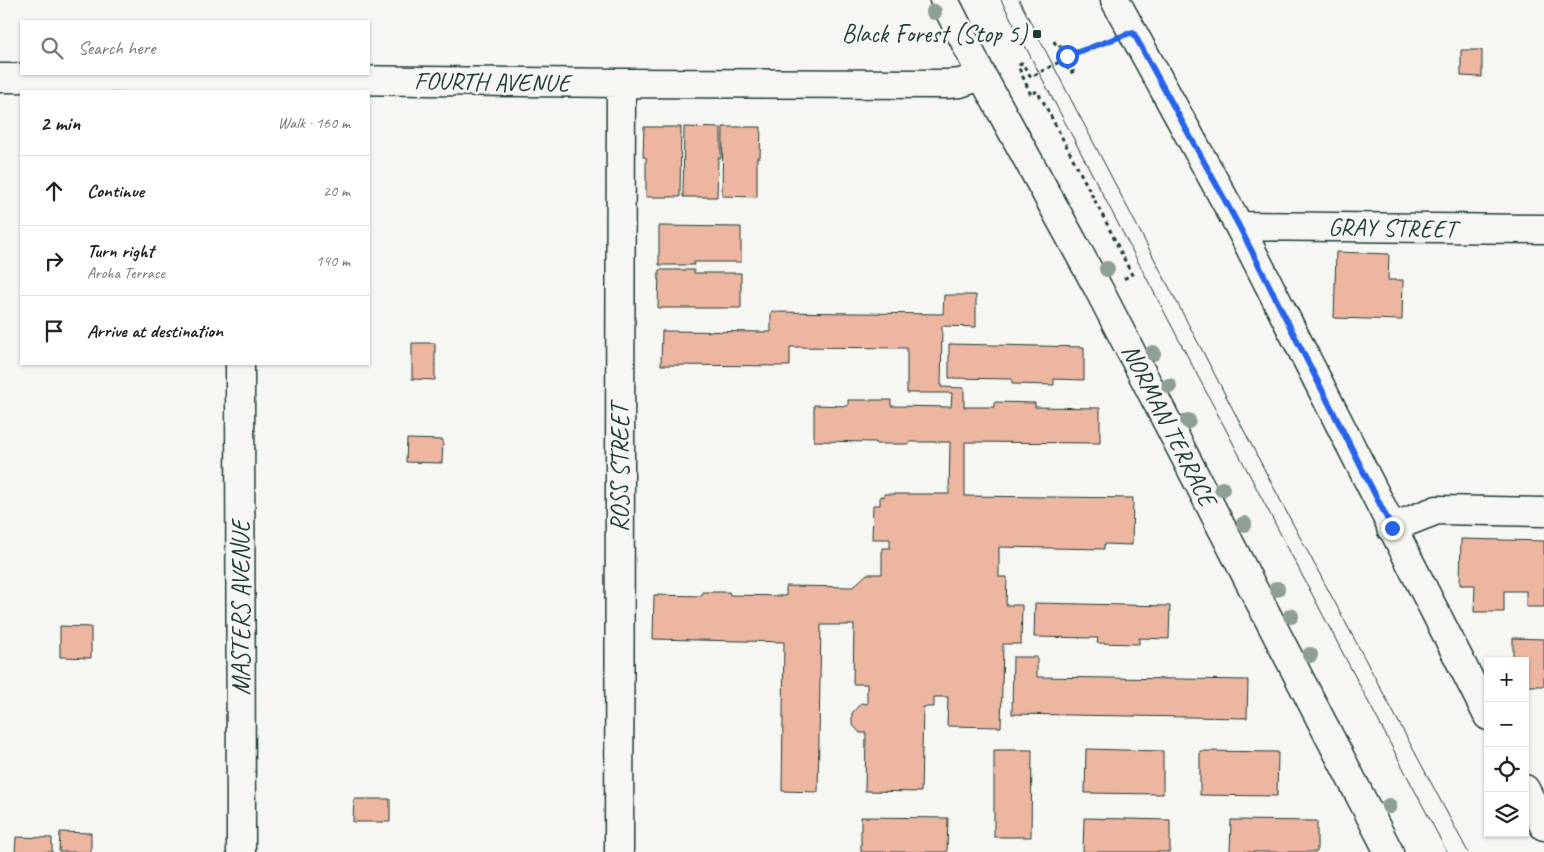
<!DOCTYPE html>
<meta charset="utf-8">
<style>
body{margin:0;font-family:Caveat,sans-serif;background:#f2f2f2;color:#222}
.controls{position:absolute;right:15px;bottom:15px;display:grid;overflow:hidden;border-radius:0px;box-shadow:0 1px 4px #0004}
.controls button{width:45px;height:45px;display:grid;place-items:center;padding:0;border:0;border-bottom:1px solid #e0e0e0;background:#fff;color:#222;font:25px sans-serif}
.stop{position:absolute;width:15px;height:15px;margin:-11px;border:4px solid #2563eb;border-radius:50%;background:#fff}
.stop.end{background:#2563eb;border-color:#fff;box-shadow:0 1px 5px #0008}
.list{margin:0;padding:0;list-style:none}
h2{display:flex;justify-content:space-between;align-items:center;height:65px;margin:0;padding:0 20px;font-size:21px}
h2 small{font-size:16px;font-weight:400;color:#767676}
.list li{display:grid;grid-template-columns:32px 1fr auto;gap:15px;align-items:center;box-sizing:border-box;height:70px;padding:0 20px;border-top:1px solid #e0e0e0}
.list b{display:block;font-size:19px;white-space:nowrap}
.list p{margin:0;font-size:16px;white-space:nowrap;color:#767676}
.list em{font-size:16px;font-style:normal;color:#767676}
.icon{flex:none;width:28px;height:28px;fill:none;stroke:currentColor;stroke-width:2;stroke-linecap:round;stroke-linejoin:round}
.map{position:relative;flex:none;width:1544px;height:852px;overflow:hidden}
.search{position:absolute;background:#fff;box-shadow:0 1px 4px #0004;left:20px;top:20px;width:350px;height:55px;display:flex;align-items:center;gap:12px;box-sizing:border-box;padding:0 18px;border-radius:0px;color:#767676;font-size:19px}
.panel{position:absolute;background:#fff;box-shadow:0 1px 4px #0004;left:20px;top:90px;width:350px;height:275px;border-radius:0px}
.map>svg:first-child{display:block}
</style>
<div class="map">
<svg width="1544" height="852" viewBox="0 0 1544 852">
<rect width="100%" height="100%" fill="#f6f6f2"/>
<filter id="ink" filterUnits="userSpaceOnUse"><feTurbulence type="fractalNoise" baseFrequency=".02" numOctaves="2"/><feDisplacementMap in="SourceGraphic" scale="10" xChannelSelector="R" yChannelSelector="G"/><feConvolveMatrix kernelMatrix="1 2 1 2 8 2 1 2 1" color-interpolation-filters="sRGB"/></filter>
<g filter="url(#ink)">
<path fill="#edb6a1" stroke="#1f3d34" d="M1461 50H1482V77L1461 76Z
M644 127H681L680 197H646V157H643Z
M684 127 721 128V158H718L717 197H683Z
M723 127H761L760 157H757V197L722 196Z
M659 226 741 227V262H694V265H659Z
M1336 252 1389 254 1388 280H1403L1402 320 1334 318Z
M659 270H694V273H741V308H658Z
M944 295H976V327L942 326 941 387 964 388V407H994V402L1035 403V407L1100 408V443L965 442V496L1133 498 1132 545 1104 544V549L999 547V577H1007L1006 605H1022L1021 644H1003L1001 727 947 726 948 697H934V707H923L921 792 865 791 866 733H860L852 724V713L861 703 867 704V684H853L854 625H821L818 792 782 791 784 642 653 639 654 595 702 596V592H729L730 595 786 596V586L853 587 867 574H882V548H890V539H872L873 505H880V496L884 497V494H949L950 442H909V444H876V442L814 441V405L848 406V400H891V406L951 407 952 393H907V348L790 347V366L661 365 662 331 771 332V312L943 314Z
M412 343H435V380L412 379Z
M949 344 1084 347V380L1054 379V385L1012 384V379L949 378Z
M407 439 443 440 442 463 406 462Z
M1461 539 1544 541V607H1526V591H1504V612H1474L1475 585H1460Z
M1035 603 1170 606 1169 639 1139 638V644L1097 643 1098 638 1034 637Z
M60 626 91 627V658L60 657Z
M1513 638 1544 639V686H1525V661H1513Z
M1013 657H1037V677L1248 680 1247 718 1012 714Z
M1086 749 1163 751V794L1085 793Z
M994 750H1032L1031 837H994Z
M1200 751 1278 752 1277 796 1200 795Z
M354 799H390V822H353Z
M861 817 948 818 947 852H861Z
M1084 818 1170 820V852H1083Z
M1231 820 1317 821V852H1230Z
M60 832 91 833V852H59Z
M16 837 52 838V852H15Z"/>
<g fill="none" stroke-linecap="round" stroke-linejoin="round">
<defs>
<path id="minor" d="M944 0 982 76 1097 286 1389 852
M1115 0 1239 226 1488 716
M0 78 240 79 621 83 947 84 960 83 982 76
M1239 226 1544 229
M240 364 241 852
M1391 528 1437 510 1544 512
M1525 789 1544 826
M619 852 621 83"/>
</defs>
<use href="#minor" stroke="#1f3d34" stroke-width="31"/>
<path stroke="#1f3d34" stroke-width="3" stroke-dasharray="4 4" stroke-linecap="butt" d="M1054 41 1057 47 1062 45 1074 71
M1067 56 1106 42
M1074 71 1070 73 1063 60 1031 77 1022 63 1018 66 1031 95 1037 91 1044 103 1106 222 1132 275 1123 279"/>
<use href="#minor" stroke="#f6f6f2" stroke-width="28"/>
<path stroke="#1f3d34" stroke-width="1" d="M1001 0 1447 852
M1019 0 1285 509 1468 852"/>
</g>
<g fill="#8e9f93">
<circle cx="934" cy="12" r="8"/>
<circle cx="1107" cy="269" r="8"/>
<circle cx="1153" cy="353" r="8"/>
<circle cx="1169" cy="386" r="8"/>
<circle cx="1188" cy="421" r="8"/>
<circle cx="1222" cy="489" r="8"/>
<circle cx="1244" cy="524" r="8"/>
<circle cx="1277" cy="589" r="8"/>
<circle cx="1291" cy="616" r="8"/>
<circle cx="1310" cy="655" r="8"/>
<circle cx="1389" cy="806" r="8"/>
</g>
</g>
<g fill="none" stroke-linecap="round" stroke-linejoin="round" filter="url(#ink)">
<path stroke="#2563eb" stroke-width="6" d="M1067 56 1133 32 1239 226 1392 528"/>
</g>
<rect fill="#1f3d34" stroke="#f6f6f2" stroke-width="2" x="1032" y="29" width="10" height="10" rx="2.5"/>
<g text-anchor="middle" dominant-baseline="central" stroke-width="5" stroke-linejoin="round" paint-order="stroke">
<g font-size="25" fill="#1f3d34" stroke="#f6f6f2" text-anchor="end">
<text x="1027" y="34">Black Forest (Stop 5)</text>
</g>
<g font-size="25" fill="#1f3d34" stroke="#f6f6f2">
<text transform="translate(492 82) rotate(1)">FOURTH AVENUE</text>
<text transform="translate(1392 228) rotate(1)">GRAY STREET</text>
<text transform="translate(1169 425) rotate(63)">NORMAN TERRACE</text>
<text transform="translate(620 468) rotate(-90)">ROSS STREET</text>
<text transform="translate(241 608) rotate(-90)">MASTERS AVENUE</text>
</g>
</g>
</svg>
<div class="controls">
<button>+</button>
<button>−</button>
<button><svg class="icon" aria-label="locate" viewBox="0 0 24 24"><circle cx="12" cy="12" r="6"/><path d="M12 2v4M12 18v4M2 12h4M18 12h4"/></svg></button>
<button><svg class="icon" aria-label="layers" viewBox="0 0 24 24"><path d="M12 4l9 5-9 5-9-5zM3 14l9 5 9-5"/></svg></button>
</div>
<div class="stop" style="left:1067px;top:56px"></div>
<div class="stop end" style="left:1392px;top:528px"></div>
<div class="search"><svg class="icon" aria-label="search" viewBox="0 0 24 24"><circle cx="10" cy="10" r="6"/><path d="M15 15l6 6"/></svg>Search here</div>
<section class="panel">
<h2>2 min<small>Walk · 160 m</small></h2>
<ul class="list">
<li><svg class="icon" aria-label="ahead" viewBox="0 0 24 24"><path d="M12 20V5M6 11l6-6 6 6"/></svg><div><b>Continue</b></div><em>20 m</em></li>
<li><svg class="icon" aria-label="right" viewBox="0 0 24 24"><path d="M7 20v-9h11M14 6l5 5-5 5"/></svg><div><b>Turn right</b><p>Aroha Terrace</p></div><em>140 m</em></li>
<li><svg class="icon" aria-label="arrive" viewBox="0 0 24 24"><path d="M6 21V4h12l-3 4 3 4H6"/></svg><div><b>Arrive at destination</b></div></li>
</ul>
</section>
</div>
